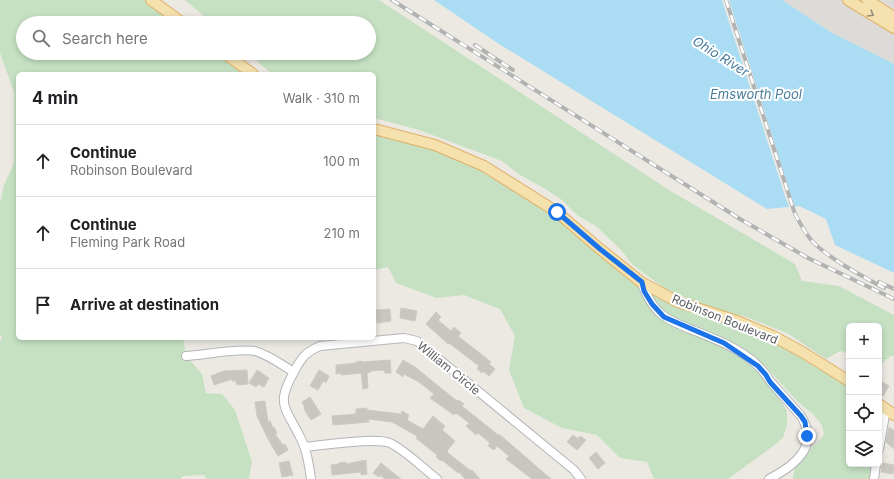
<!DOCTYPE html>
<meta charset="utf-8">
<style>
body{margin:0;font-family:Inter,sans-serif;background:#f2f2f2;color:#202124}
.controls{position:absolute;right:12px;bottom:12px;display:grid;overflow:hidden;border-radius:6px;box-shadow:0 2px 6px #0003}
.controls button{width:36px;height:36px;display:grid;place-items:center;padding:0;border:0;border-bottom:1px solid #e0e0e0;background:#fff;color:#202124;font:20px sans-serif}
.stop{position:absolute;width:12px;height:12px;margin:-9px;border:3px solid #1a73e8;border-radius:50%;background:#fff}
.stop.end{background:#1a73e8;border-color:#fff;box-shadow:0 1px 4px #0008}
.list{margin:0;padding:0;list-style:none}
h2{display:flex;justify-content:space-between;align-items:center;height:52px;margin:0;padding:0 16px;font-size:17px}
h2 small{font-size:13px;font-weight:400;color:#757577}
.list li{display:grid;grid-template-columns:26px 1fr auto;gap:12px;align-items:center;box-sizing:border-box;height:72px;padding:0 16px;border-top:1px solid #e0e0e0}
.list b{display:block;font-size:15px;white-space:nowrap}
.list p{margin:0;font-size:13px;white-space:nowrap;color:#757577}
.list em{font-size:13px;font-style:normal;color:#757577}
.icon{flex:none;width:22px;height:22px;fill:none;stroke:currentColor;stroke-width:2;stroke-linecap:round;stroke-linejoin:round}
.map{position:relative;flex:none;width:894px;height:479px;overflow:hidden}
.search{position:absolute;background:#fff;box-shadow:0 2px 6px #0003;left:16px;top:16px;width:360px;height:44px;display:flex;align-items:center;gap:10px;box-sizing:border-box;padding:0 14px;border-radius:22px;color:#757577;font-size:15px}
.panel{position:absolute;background:#fff;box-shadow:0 2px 6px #0003;left:16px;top:72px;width:360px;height:268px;border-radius:6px}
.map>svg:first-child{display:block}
</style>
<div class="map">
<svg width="894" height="479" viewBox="0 0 894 479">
<rect width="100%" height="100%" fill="#ece9e3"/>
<path fill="#dddbd7" d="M782 0H848L894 28V64L832 33Z
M867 0H894V17Z"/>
<path fill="#c5e1c2" d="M0 0H148L180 23H23V53H222L251 74H18V338H183L186 356 202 374 206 393 222 394 235 410 252 462 249 479H207L204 475 183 476 181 479H0V342L2 338 0 335V203L4 185 14 163V92L0 53Z
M185 0H379L669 190 795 264 802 281 839 286 894 315V356H890L879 366V326H849V358L845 352 840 351 826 359 787 333 746 317 705 306 664 288 633 265 620 249 596 226 577 215 562 200 544 188 520 175 502 161 419 130 374 118V74H272L248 53H369V23H212Z
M374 131 434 147 483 168 555 213 641 283 657 312 724 344 765 375 787 411V424L783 438 772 447 728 479H654L647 462 620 458 597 435 562 428 524 408 509 370 515 336 500 309 464 295 437 298 396 283 388 267 374 270Z
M653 293 772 337 849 383V464H875L872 479H793C795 453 813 453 824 434L822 425 813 414 798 402 766 367 724 342 665 317 652 297Z"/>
<path fill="#aaddf4" d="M434 0H782L832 33 894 64V273L835 245 826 219 799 206 767 209 499 44Z"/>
<path fill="#ece9e3" d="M722 0H729L795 208 790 209 786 199Z"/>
<path fill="#c9c5c1" stroke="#cfcac2" d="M401 308 417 311 415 321 400 318Z
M390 309 391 321 377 323 376 310Z
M436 312 441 317 438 320 451 331 454 327 461 333 458 336 491 362 489 364 495 369 489 376 483 371 482 373 477 369 479 366 449 343 448 344 426 324Z
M390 360 391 373H385L384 370 371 371V372L367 373 368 388 363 389 361 373 341 375V373L336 374V365L356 363V362L362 361V362Z
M403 360 415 367 457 401 458 400 464 404 462 406 498 435 499 434 551 479H532L506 459 509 456 497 446 494 450 488 446 490 443 478 433 476 435 466 426 469 423 456 413 454 415 430 398 434 394 419 382 404 374 403 377 396 372Z
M247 370 248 384 237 385 236 381H232V379L214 385 211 376 224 371Z
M257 370 269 378 264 387 258 384 256 387 249 383Z
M319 370 329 376 326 383 323 381 318 390 310 386Z
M879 380 889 386 883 396 879 393Z
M310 397 321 414 311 420 304 409 305 408 302 402Z
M265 401 268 422 270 421 273 428 274 427 277 433 275 434 283 445 285 444 288 450 278 456 268 439 257 416 255 402Z
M367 408V410L401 414 402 411 409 415 407 420 423 429 433 416 445 426 442 430 455 441 447 451 448 453 471 471 472 470 480 479H465L459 472 458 473 442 460 441 461 436 457 437 455 416 438 417 436 392 422 368 419 369 422 333 425 332 416 356 414V409Z
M889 427 894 431V449L886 442Z
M573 435 578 439 580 436 586 440 577 450 567 442Z
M596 452 605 463 598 469 589 458Z
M366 460 367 474 361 475V472L332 475 331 465 339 464V463L346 462V464Z
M289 461 293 475 282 477 279 463Z
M381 463 401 479H385L380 475 379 477 373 473Z
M883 463 894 465 893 474 881 472Z"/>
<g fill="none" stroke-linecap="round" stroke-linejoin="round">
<defs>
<path id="minor" d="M641 282C645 292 650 303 658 311 666 320 679 324 690 329 718 340 754 353 770 381L801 416C820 447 794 466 769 479
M186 356C203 355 240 348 255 351 269 355 282 365 294 372
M305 447C323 445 376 437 390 443 405 450 424 469 437 479
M879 449 886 409
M311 479C309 465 307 450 300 437 285 406 275 405 295 370 302 357 306 352 320 346L404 338 417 341 423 346 574 470 581 479
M874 479 876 464"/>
<path id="major" d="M151 0 183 23
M848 0 894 28
M867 0 894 17
M224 53 253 74
M374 129 435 145 484 166 557 212 600 249 641 282 678 302 737 321 773 336 804 353 849 381
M879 404 894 415"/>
</defs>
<use href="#minor" stroke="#b3b5b8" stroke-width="10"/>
<use href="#major" stroke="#e0b067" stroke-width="12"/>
<use href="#minor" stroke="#fff" stroke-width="8"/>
<use href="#major" stroke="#f5e1ae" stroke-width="10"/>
<defs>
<path id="rail" d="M392 0 740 219 808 258 894 299
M726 0 795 214C800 223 805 233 812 241 828 258 862 276 884 288
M475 45 513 70
M879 282 894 289"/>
</defs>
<use href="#rail" stroke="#b1b2b2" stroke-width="4"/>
<use href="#rail" stroke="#fff" stroke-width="2.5" stroke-dasharray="8" stroke-linecap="butt"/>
</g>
<defs><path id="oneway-chevron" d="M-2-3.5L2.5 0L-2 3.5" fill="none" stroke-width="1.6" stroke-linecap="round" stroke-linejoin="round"/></defs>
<use stroke="#918c7c" href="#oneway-chevron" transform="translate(871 14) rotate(31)"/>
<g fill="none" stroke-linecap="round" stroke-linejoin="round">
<path stroke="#1a73e8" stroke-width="5" d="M557 212 600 249 642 282 644 291 652 304 664 317 724 343 758 366 766 375 770 382 801 416 805 422 807 436"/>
</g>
<g text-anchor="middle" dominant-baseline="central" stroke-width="4" stroke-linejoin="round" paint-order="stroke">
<g font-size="12" fill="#5b5e61" stroke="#fff">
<text transform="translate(725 319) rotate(22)">Robinson Boulevard</text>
<text transform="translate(449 368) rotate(39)">William Circle</text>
</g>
<g font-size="13" font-style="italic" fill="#477a9c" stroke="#fff">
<text transform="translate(721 56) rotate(32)">Ohio River</text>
<text x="756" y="94">Emsworth Pool</text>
</g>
</g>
</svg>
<div class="controls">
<button>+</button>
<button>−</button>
<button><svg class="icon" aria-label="locate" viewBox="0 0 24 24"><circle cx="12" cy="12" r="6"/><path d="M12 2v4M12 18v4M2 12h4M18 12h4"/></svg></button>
<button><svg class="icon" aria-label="layers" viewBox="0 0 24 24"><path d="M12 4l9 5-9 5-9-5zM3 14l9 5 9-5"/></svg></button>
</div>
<div class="stop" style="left:557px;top:212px"></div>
<div class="stop end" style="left:807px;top:436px"></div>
<div class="search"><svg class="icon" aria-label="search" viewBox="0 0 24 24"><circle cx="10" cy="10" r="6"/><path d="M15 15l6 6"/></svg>Search here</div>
<section class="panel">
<h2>4 min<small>Walk · 310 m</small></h2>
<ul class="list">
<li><svg class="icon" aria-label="ahead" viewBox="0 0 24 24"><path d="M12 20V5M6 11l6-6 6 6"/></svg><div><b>Continue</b><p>Robinson Boulevard</p></div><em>100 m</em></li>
<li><svg class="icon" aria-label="ahead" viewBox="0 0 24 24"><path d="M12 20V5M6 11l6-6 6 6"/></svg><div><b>Continue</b><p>Fleming Park Road</p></div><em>210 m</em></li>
<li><svg class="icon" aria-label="arrive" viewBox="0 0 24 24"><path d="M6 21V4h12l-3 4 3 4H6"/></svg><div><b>Arrive at destination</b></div></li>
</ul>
</section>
</div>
